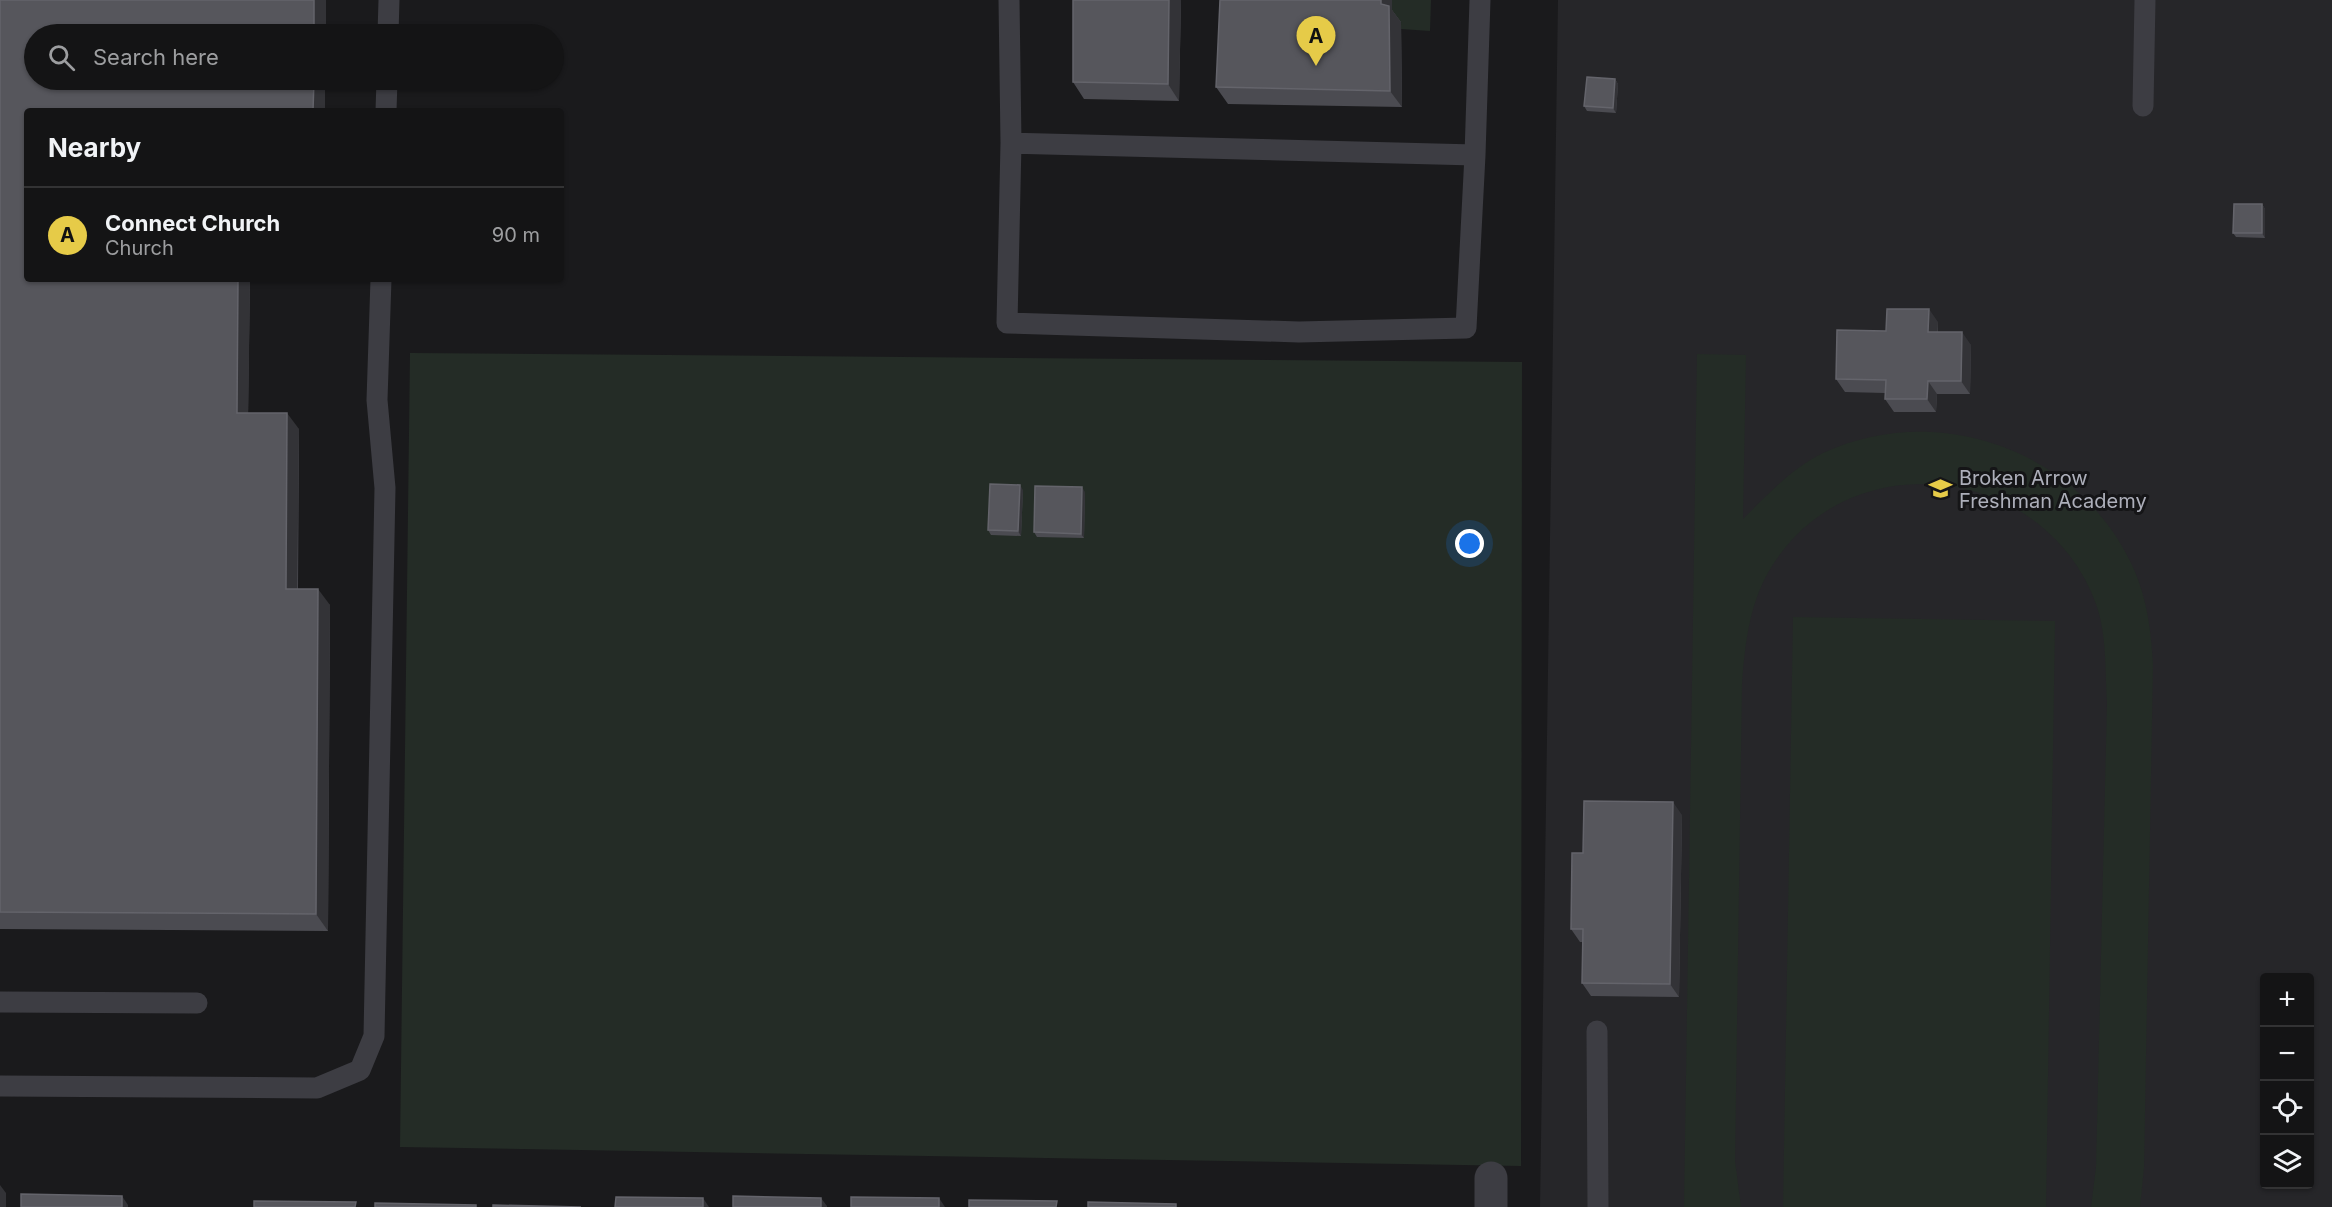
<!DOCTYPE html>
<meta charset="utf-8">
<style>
body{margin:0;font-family:Inter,sans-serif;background:#1d1d1e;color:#f1f3f6}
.controls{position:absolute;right:18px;bottom:18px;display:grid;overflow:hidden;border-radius:6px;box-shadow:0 2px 4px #0004}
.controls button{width:54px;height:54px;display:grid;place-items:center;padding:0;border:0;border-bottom:2px solid #333334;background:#141415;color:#f1f3f6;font:30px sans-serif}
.you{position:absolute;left:1470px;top:544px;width:21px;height:21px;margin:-15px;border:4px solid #fff;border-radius:50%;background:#1a73e8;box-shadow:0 0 0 9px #1a73e833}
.badge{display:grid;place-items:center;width:39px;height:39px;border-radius:50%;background:#e6cb48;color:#111;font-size:20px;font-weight:700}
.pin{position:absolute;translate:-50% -50px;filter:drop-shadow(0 2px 3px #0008)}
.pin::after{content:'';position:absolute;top:32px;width:21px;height:18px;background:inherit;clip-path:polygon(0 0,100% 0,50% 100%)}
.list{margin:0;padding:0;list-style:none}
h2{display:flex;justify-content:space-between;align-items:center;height:78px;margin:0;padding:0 24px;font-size:26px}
h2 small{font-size:20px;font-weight:400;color:#9d9ea0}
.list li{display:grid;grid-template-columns:39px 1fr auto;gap:18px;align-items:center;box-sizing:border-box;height:96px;padding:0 24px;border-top:2px solid #333334}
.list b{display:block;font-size:22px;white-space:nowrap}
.list p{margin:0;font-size:20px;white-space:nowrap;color:#9d9ea0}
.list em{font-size:20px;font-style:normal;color:#9d9ea0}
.icon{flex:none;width:33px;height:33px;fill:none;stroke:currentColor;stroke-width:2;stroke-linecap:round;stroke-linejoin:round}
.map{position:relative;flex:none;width:2332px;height:1207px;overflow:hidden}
.search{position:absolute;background:#141415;box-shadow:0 2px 4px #0004;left:24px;top:24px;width:540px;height:66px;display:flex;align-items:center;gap:15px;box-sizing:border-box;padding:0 21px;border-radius:33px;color:#9d9ea0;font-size:22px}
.panel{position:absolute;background:#141415;box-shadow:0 2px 4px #0004;left:24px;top:108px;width:540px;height:174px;border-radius:6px}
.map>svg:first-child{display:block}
</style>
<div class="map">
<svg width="2332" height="1207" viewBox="0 0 2332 1207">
<rect width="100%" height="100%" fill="#1a1a1c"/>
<path fill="#262629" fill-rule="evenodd" d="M1558 0H2332V1207H1540ZM2264 978H2310V1184H2264Z"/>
<path fill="#242c26" d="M1392 0H1431L1430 31 1401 29 1392 20Z
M410 353 1522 362 1521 1166 400 1147Z
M1697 354 1746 355 1743 519C1768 494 1791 469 1823 453 1936 401 2073 448 2129 559 2146 592 2151 627 2153 664L2144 1168 2140 1207H2091L2096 1167 2107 702C2105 670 2107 635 2096 604 2045 463 1846 439 1769 571 1749 606 1745 644 1742 684L1735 1161 1741 1207H1684Z
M1793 617 2055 621 2046 1207H1783Z"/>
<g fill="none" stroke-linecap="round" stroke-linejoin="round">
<path stroke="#3d3d43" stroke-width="21" d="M1009 0 1011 143 1007 323 1299 332 1466 328 1475 155 1480 0
M388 34 389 0
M2143 106 2145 0
M386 111 387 80
M1011 143 1475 155
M0 1002 197 1003
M1597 1031 1598 1207
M0 1086 317 1088 360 1070 374 1036 385 488 377 400 381 279"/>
<path stroke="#3d3d43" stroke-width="33" d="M1491 1207V1178"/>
</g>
<path fill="#4b4b51" d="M0 0H326V34L34 80H325V111H27V279H250L248 413 299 429 298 589 330 605 328 931 0 929Z
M1073 0H1181L1179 101 1084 99 1073 82Z
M1392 10 1401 22 1402 107 1228 104 1216 87Z
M1615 79 1618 84 1616 113 1587 111 1584 106Z
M2262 204 2265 209V238L2236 237 2233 233Z
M1938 322V332L1971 345 1970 394H1937L1936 412H1894L1885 399V393L1845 392 1836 379 1886 331Z
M1023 490 1021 536 991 535 988 530Z
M1085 492 1084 538 1037 537 1034 532Z
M1682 815 1679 997 1591 996 1582 983 1583 942H1580L1571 929 1583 853Z"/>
<path fill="#333337" d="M314 0H326V34H314Z
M1169 0H1181L1179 101 1168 84Z
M1381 0H1392V10L1401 22 1402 107 1390 91Z
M1615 79 1618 84 1616 113 1613 108Z
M314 80H325V111H313Z
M2262 204 2265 209V238L2262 233Z
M238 279H250L248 429 237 413Z
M1929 309 1938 322 1937 344 1928 332Z
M1962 332 1971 345 1970 394 1961 381Z
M1928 381 1937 394 1936 412 1927 399Z
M287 413 299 429 297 605 286 589Z
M1020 485 1023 490 1021 536 1018 531Z
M1082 487 1085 492 1084 538 1081 534Z
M318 589 330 605 328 931 316 914Z
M1673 802 1682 815 1679 997 1670 984Z
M0 1185 6 1193V1207H0Z
M122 1196 128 1205V1207H122Z
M703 1198 709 1207H703Z
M821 1198 827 1206V1207H821Z
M939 1198 945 1207H939Z"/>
<path fill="#56565c" stroke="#64646b" stroke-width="1.5" d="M0 0H314V34H34V80H314L313 111H27V279H238L237 413H287L286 589H318L316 914 0 912Z
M1073 0H1169L1168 84 1073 82Z
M1220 0H1381V4L1389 6 1390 91 1216 87Z
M1587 77 1615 79 1613 108 1584 106Z
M2234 204H2262V233H2233Z
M1887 309H1929L1928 332H1962L1961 381H1928L1927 399H1885L1886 380 1836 379 1837 330 1886 331Z
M990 484 1020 485 1018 531 988 530Z
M1035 486 1082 487 1081 534 1034 532Z
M1584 801 1673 802 1670 984 1582 983 1583 929H1571L1572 853H1583Z
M21 1194 122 1196V1207H21Z
M733 1196 821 1198V1207H733Z
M616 1197 703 1198V1207H615Z
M851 1197 939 1198V1207H851Z
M969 1200 1057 1201 1056 1207H969Z
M254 1201 356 1202 355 1207H254Z
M1088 1202 1176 1204V1207H1088Z
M375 1203 476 1205V1207H375Z
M493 1205 581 1207H493Z"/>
<defs>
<symbol id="school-bare" viewBox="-9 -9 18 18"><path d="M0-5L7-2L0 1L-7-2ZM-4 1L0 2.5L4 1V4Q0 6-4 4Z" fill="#e6cb48" stroke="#151517" stroke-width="2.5" paint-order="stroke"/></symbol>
</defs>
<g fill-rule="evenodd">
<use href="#school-bare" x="1924" y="472" width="33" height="33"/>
</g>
<g text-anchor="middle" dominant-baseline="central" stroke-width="6" stroke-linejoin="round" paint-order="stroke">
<g font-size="20" fill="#adafba" stroke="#151517" text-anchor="start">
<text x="1959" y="478">Broken Arrow<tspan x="1959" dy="23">Freshman Academy</tspan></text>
</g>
</g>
</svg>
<div class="controls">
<button>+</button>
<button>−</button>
<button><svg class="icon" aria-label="locate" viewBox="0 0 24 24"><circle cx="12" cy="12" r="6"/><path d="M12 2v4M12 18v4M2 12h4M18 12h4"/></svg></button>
<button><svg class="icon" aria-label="layers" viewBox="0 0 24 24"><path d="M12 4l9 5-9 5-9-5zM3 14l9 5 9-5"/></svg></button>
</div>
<div class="you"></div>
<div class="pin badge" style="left:1316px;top:66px">A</div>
<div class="search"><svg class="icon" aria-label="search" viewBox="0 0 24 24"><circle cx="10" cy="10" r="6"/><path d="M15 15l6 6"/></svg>Search here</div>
<section class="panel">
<h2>Nearby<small></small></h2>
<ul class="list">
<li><span class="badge">A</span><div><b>Connect Church</b><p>Church</p></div><em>90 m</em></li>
</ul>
</section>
</div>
